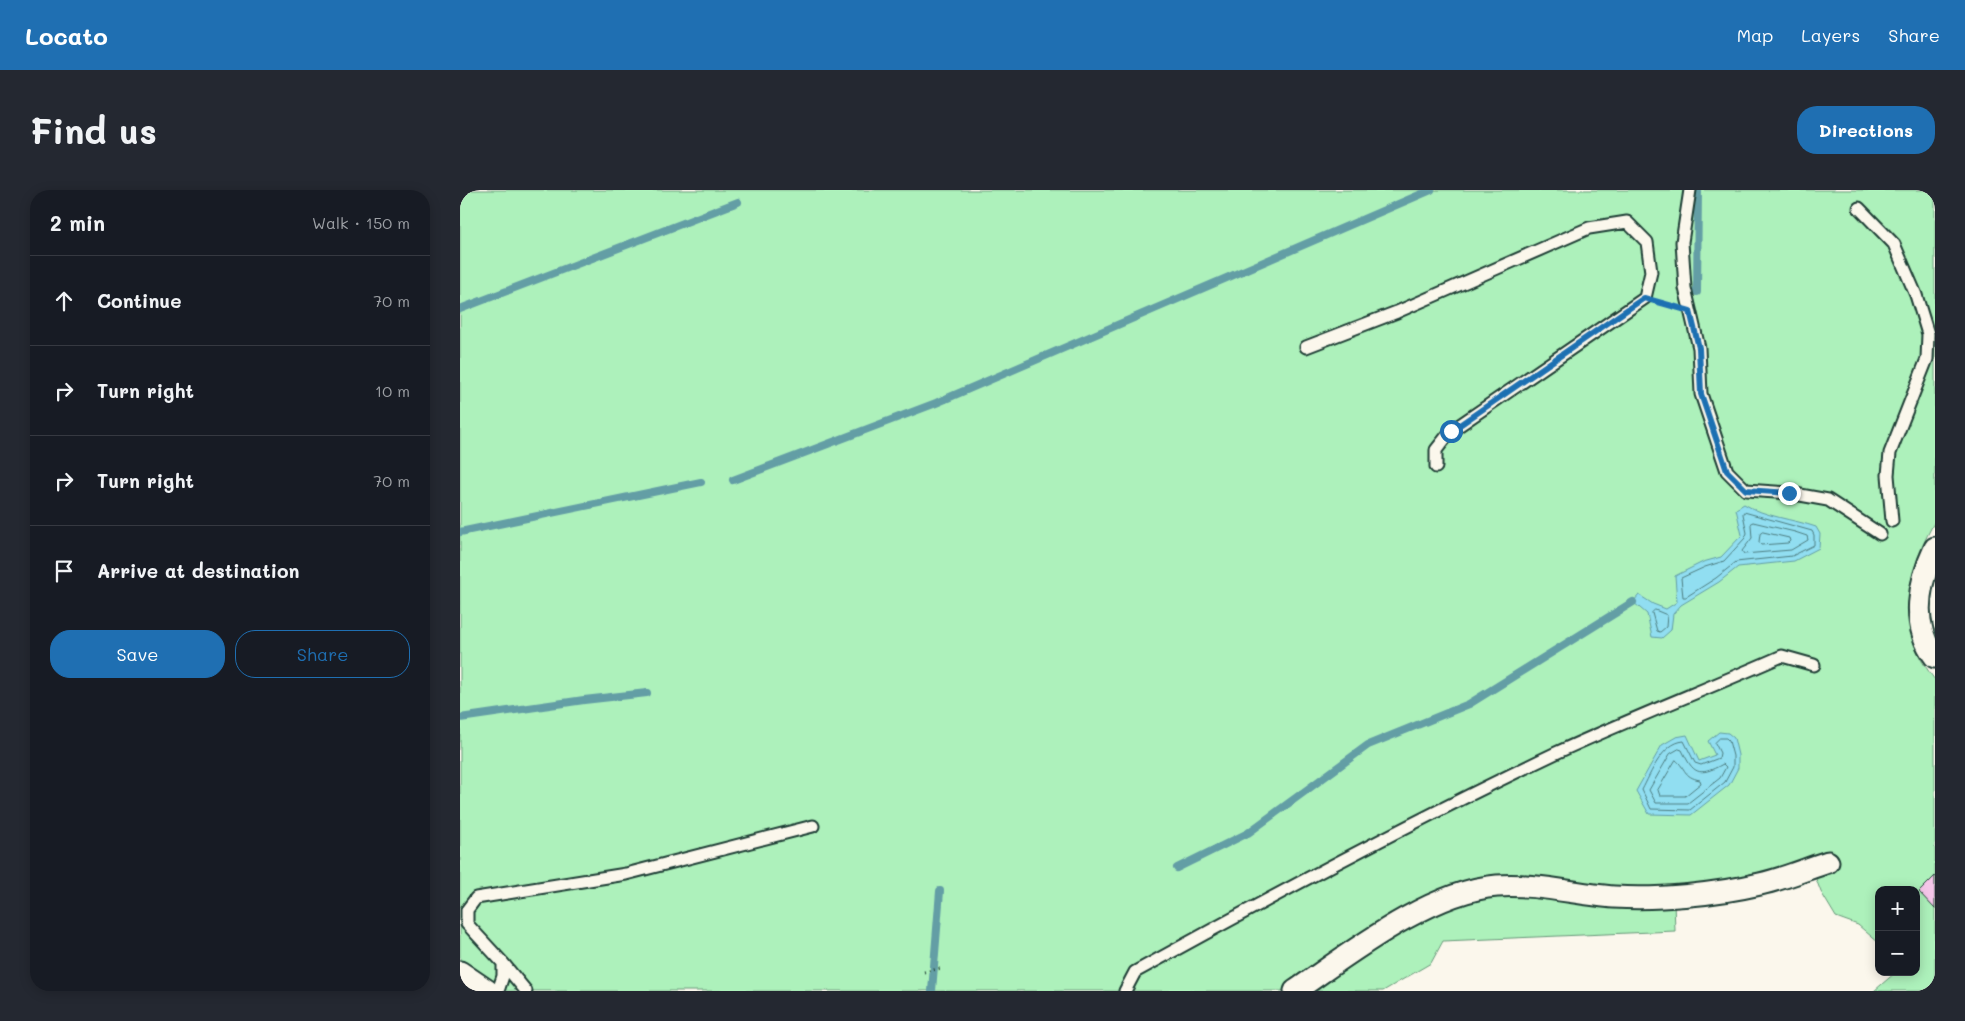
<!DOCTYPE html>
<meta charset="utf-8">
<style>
body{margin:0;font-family:Mali,sans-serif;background:#242831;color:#f1f3f6}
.controls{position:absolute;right:15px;bottom:15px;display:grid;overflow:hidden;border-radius:10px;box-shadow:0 2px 12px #0003}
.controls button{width:45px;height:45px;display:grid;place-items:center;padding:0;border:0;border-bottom:1px solid #363941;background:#171b24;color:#f1f3f6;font:25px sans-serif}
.stop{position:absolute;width:15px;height:15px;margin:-11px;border:4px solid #1f6fb2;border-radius:50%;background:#fff}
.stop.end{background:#1f6fb2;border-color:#fff;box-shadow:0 1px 5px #0008}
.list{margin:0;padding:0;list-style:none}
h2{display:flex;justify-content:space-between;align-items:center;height:65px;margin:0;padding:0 20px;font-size:21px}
h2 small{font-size:16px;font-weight:400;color:#9ea1a6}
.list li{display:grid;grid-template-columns:32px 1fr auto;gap:15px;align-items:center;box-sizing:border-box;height:90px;padding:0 20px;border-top:1px solid #363941}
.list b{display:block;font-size:19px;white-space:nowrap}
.list em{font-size:16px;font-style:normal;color:#9ea1a6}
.actions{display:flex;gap:10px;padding:15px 20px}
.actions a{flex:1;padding:11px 0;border:1px solid #1f6fb2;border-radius:20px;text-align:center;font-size:18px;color:#1f6fb2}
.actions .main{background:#1f6fb2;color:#fff}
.icon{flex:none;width:28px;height:28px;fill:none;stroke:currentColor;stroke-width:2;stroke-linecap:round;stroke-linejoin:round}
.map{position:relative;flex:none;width:1475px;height:801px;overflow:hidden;border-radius:20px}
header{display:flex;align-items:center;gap:30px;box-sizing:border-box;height:70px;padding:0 25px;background:#1f6fb2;color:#fff}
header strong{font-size:24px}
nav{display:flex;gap:28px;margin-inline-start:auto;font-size:18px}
.intro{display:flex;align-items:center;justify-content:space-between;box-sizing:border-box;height:120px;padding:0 30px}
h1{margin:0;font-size:35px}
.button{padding:12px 22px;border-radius:20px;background:#1f6fb2;color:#fff;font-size:18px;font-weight:700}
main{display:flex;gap:30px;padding:0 30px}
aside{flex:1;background:#171b24;border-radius:20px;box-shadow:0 2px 12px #0003}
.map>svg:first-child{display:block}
</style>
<header>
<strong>Locato</strong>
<nav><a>Map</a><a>Layers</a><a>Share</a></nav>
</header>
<div class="intro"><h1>Find us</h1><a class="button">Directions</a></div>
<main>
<aside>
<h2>2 min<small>Walk · 150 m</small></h2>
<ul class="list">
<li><svg class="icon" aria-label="ahead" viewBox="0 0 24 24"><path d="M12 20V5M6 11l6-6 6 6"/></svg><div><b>Continue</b></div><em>70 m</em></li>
<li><svg class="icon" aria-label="right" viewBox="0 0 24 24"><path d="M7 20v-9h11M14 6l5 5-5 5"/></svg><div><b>Turn right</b></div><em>10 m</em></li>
<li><svg class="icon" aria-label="right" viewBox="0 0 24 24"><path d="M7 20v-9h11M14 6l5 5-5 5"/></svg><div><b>Turn right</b></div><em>70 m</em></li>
<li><svg class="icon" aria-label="arrive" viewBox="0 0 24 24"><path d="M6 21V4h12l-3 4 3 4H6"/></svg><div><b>Arrive at destination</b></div></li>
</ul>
<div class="actions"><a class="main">Save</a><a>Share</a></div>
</aside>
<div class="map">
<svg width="1475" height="801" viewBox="0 0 1475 801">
<rect width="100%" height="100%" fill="#fbf7ec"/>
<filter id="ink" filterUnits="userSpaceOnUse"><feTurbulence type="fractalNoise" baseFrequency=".02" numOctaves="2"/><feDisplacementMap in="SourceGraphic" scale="10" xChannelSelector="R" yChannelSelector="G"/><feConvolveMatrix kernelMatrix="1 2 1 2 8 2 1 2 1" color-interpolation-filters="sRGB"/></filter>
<g filter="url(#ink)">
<path fill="#adf1bb" stroke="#669778" d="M0 0H1475V331C1454 368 1440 411 1454 453 1458 467 1467 479 1475 490V801H1414L1436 782H1456V700H1419V753L1398 735 1376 727 1361 702 1354 684 1155 701 1076 690 904 745 822 801H39L0 775Z
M1037 703 1214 712 1215 741 983 751 971 773 923 801H848L931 745 999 713Z"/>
<path fill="#91def1" stroke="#639ea5" d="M1284 314C1305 327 1333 329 1356 337L1360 344 1359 358 1334 371 1278 377 1259 392 1221 415 1213 424 1211 440 1202 448 1192 447 1187 424 1173 412 1179 405 1193 414 1206 419 1217 412 1215 386 1243 372 1261 367 1282 345 1276 319Z
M1259 542 1268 543 1274 548 1278 565V578L1269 595 1231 625 1189 624 1176 601 1202 555 1216 547 1227 545 1239 571 1255 565 1248 551Z"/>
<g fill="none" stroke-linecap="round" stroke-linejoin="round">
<path stroke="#4d7d80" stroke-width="1" d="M1284 322 1352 341 1354 345V355L1332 366 1276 372 1256 388 1226 407H1223L1221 388 1245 377 1264 371 1285 348 1287 343 1283 324Z
M1293 332 1335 342 1347 346 1348 350 1331 360 1284 364 1282 361 1292 348 1291 335Z
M1303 342 1329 348 1330 351 1328 353 1301 355 1299 352 1300 344Z
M1195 420 1207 425 1206 437 1200 442 1197 441 1192 423Z
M1260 548H1266L1269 551 1273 566V577L1265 592 1230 620 1191 619 1182 600C1191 583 1202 553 1224 551L1235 573 1241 575 1259 568 1260 563 1255 553Z
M1219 559 1222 560C1233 583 1238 588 1263 574L1266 577 1260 588 1228 613H1196L1189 600 1210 564Z
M1216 570C1226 578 1223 587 1240 590L1241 593 1225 606H1200L1198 600Z"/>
<path stroke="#639ea5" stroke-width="8" d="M1237 102 1238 0
M0 119 278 12
M273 290 476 213 971 0
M0 342 241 292
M0 528 124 510 187 503
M717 678 788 643 908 555 1009 514 1173 412
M472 801 480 701"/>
</g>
<path fill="#f5c6e9" stroke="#1f3d34" d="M1475 686V719L1459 702Z"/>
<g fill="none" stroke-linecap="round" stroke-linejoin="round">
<defs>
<path id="service" d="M1230 0 1222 52 1225 98 1239 158 1241 204 1267 281 1286 300 1329 303 1368 310 1420 344
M1399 18 1434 54 1456 105 1468 144 1467 169 1430 263 1428 285 1432 331
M846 157 937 122 1129 38 1167 32 1187 52 1191 82 1185 108 991 241 976 260V277
M43 773 66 801
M38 801 43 786V773L7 734V720L16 708 166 684 353 636
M665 801 675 782C814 705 953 631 1096 563 1170 529 1247 499 1322 466L1354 475"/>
<path id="minor" d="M1475 358C1459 392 1450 434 1475 467
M0 782 28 801
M835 801C889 764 970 701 1037 696 1076 693 1115 704 1154 707 1198 710 1257 704 1300 694 1323 689 1346 679 1368 672"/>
</defs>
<use href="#service" stroke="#1f3d34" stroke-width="15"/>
<use href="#minor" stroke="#1f3d34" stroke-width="25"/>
<path stroke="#1f3d34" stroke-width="3" stroke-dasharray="1 4" stroke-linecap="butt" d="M464 782 482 778"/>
<use href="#service" stroke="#fbf7ec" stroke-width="11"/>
<use href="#minor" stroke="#fbf7ec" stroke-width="21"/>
</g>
</g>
<g fill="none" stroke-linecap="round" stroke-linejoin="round" filter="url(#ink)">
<path stroke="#1f6fb2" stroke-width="6" d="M991 241 1184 108 1230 121 1239 158 1241 204 1267 281 1286 300 1329 303"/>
</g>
</svg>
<div class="controls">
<button>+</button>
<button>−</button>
</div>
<div class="stop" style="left:991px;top:241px"></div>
<div class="stop end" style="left:1329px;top:303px"></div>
</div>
</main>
